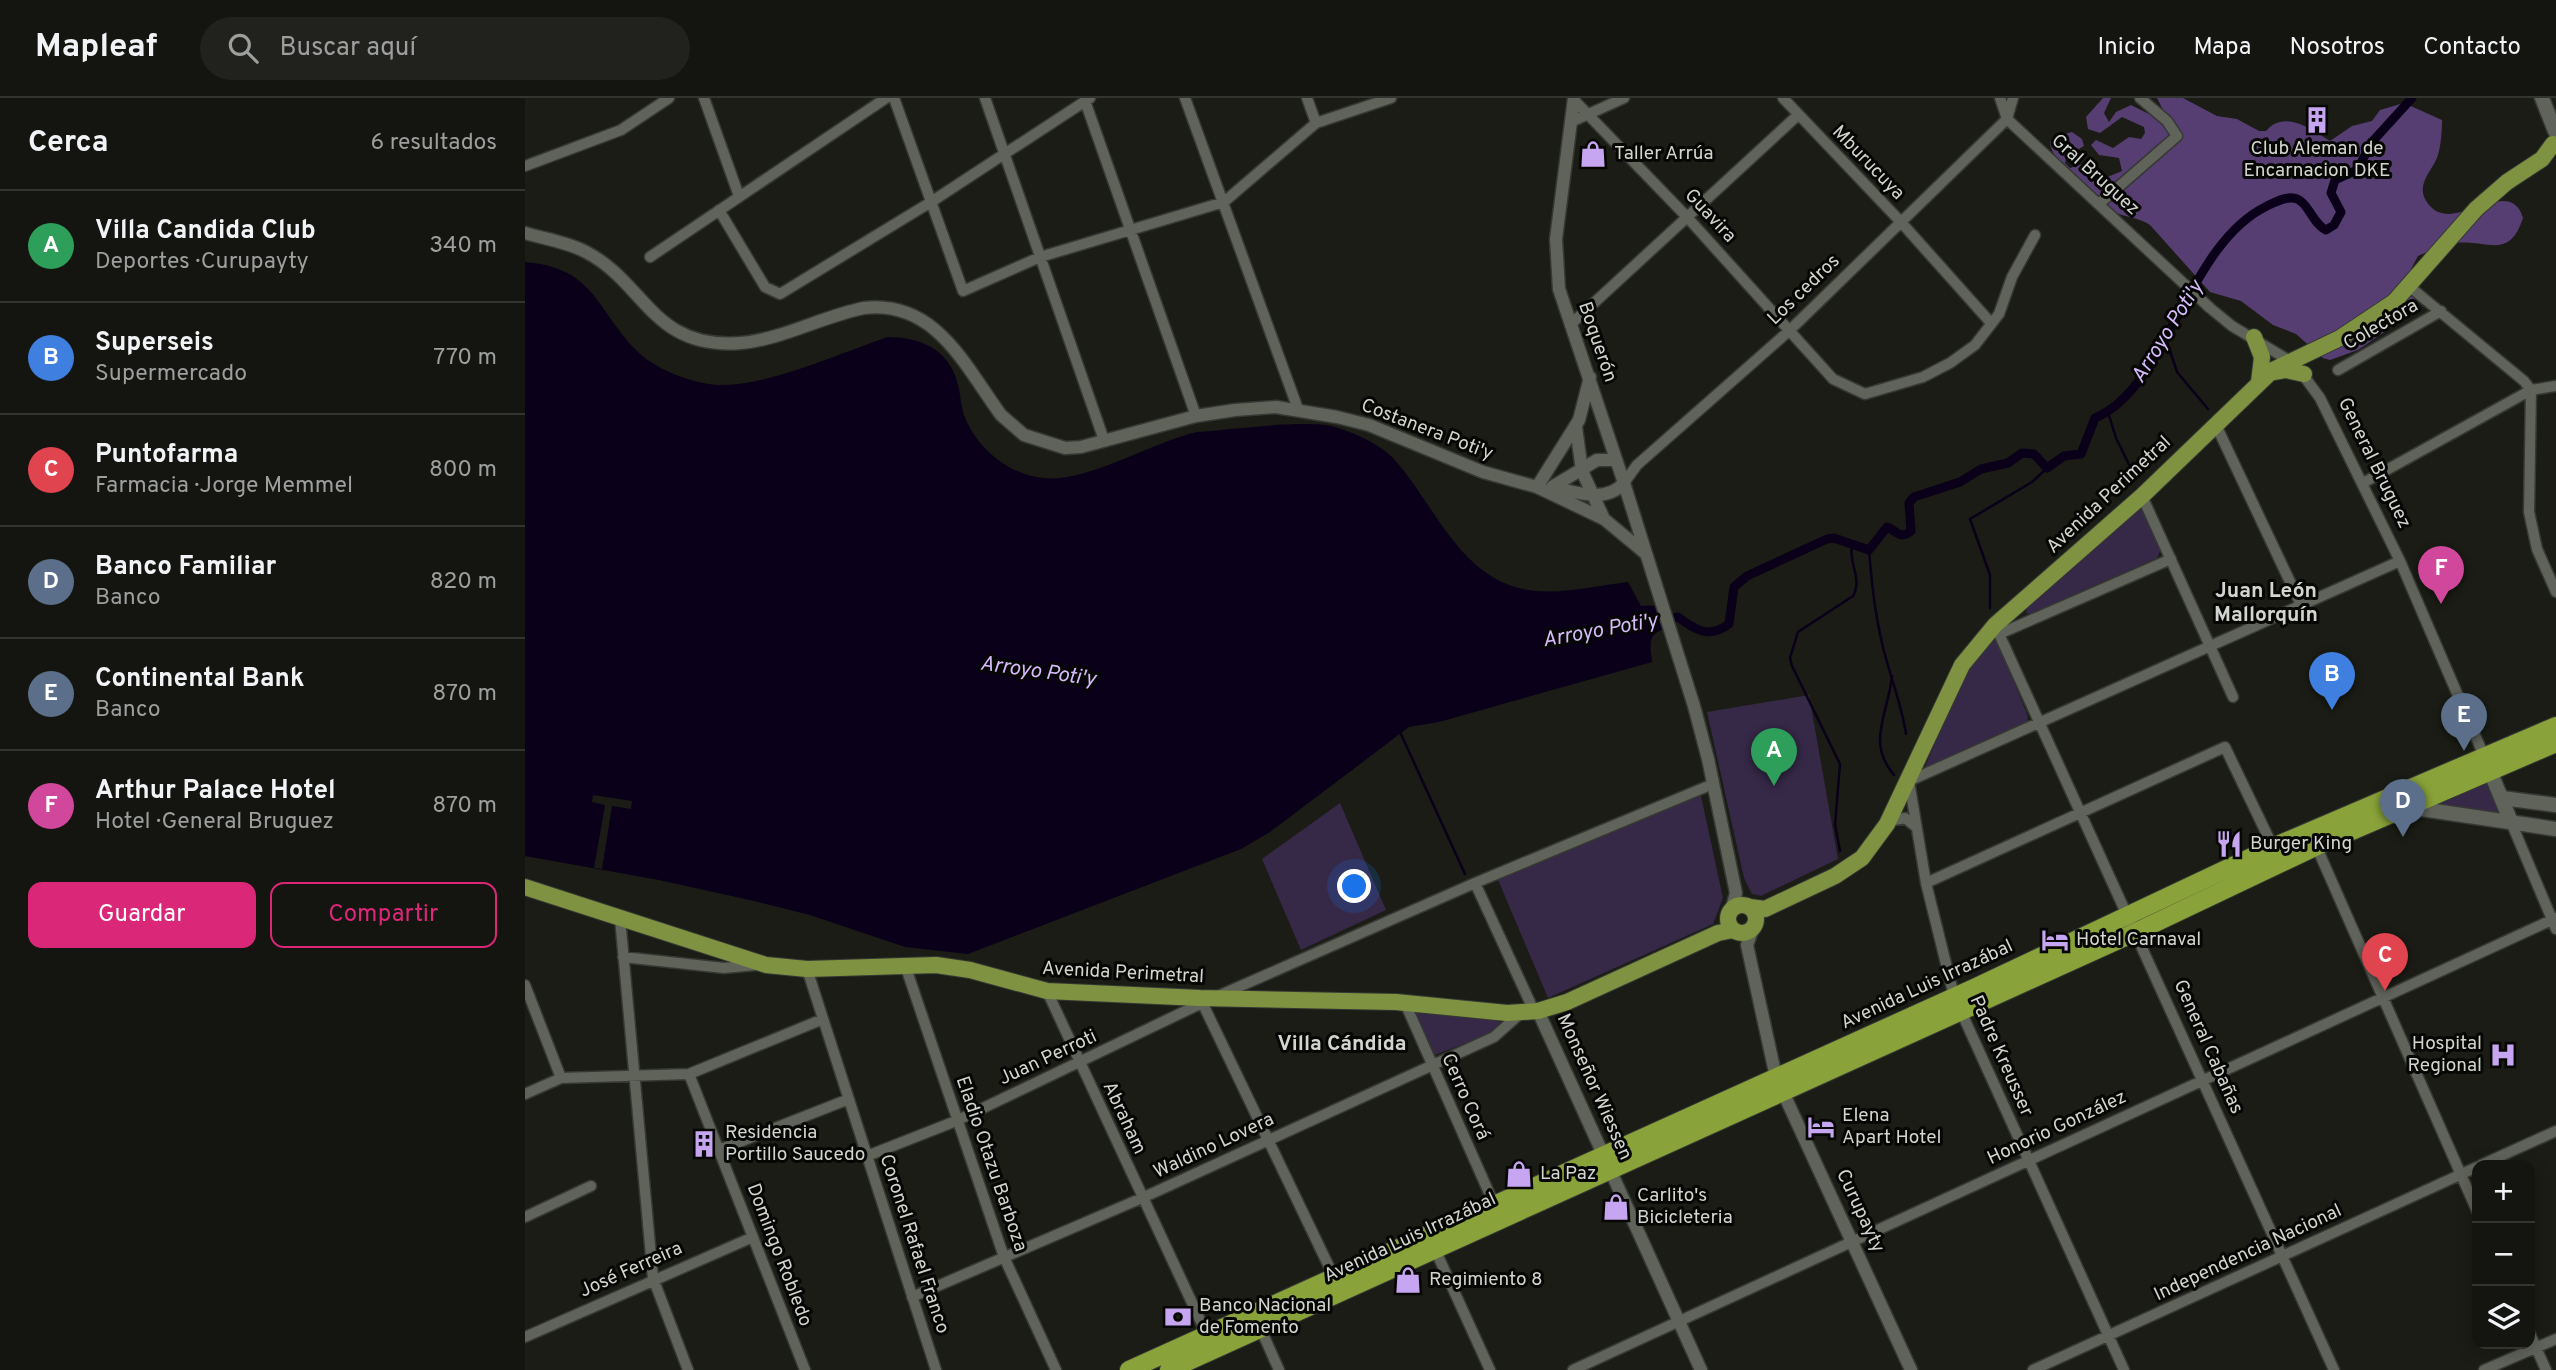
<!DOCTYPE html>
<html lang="es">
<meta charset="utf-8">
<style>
body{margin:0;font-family:Overpass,sans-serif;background:#21221e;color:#f1f3f6}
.controls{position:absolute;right:21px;bottom:21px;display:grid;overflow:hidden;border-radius:14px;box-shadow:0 4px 18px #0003}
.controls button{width:63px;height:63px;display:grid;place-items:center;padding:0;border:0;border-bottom:2px solid #333430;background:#141510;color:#f1f3f6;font:35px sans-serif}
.you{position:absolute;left:830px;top:789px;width:24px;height:24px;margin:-18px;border:5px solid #fff;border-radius:50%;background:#1a73e8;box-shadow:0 0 0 10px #1a73e833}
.badge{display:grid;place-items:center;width:46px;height:46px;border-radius:50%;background:#db2777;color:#fff;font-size:23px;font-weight:700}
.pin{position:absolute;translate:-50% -58px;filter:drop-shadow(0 2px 4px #0008)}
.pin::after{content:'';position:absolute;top:37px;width:24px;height:21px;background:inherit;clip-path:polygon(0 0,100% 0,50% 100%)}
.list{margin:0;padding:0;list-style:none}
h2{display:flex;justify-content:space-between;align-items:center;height:91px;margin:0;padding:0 28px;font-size:30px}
h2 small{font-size:23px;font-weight:400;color:#9d9f9f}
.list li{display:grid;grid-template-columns:46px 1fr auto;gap:21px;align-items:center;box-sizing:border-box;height:112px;padding:0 28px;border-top:2px solid #333430}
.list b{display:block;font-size:26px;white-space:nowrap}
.list p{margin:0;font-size:23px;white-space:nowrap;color:#9d9f9f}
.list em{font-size:23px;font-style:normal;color:#9d9f9f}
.actions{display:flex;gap:14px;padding:21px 28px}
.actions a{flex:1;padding:16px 0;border:2px solid #db2777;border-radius:14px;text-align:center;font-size:24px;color:#db2777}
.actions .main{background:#db2777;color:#fff}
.icon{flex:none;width:38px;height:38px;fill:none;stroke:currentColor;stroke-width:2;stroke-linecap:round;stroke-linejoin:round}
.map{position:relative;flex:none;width:2031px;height:1272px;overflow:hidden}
header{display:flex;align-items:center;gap:42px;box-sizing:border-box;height:98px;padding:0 35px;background:#141510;border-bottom:2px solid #333430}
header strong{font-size:33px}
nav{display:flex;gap:38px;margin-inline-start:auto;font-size:24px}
.search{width:490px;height:63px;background:#21221e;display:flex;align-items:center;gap:18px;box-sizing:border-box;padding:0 24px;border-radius:38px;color:#9d9f9f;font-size:26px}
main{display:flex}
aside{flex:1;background:#141510}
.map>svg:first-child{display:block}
</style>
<header>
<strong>Mapleaf</strong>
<div class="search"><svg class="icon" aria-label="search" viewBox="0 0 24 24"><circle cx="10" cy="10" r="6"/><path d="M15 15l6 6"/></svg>Buscar aquí</div>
<nav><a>Inicio</a><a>Mapa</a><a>Nosotros</a><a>Contacto</a></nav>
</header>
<main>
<aside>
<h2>Cerca<small>6 resultados</small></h2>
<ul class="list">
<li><span class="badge" style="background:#2e9e5b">A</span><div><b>Villa Candida Club</b><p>Deportes · Curupayty</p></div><em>340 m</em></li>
<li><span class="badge" style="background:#3f7fe0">B</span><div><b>Superseis</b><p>Supermercado</p></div><em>770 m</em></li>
<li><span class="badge" style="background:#e0444e">C</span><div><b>Puntofarma</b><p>Farmacia · Jorge Memmel</p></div><em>800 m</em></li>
<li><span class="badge" style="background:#5c6f8a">D</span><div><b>Banco Familiar</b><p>Banco</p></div><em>820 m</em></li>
<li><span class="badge" style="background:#5c6f8a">E</span><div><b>Continental Bank</b><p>Banco</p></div><em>870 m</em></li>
<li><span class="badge" style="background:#d1479c">F</span><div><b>Arthur Palace Hotel</b><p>Hotel · General Bruguez</p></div><em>870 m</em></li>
</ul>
<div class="actions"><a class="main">Guardar</a><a>Compartir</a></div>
</aside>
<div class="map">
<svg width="2031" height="1272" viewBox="0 0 2031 1272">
<rect width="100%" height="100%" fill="#1a1c15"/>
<path fill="#362847" d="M1617 409 1636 451 1632 460 1505 516 1501 515 1502 510Z
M1466 541 1472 543 1503 618 1502 624 1399 671 1439 575Z
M1284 597 1313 761 1236 798 1227 796 1219 780 1182 614Z
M1964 684 1981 724 1896 714Z
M1175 693 1198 800 1188 826 1023 900 971 777Z
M815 705 861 812 776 852 737 761Z
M894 911 973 921 976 926 974 932 910 957 890 916Z"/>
<path fill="#563e72" d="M1578 0H1586L1579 15 1584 24 1591 14 1606 7 1624 16H1640L1632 0H1658L1692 18 1712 21 1734 33H1741C1759 11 1787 31 1805 43L1827 28 1847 23 1855 12 1879 5 1917 22C1917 34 1916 49 1912 60 1904 77 1888 90 1906 109 1931 135 1985 76 1998 120 1984 163 1962 141 1930 145 1917 147 1905 153 1893 158L1886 171 1891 200 1887 215 1833 252 1805 262 1798 260 1771 236 1748 227 1716 203 1685 194 1625 127C1613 119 1597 119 1585 112 1568 101 1525 63 1525 44L1528 39 1547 34 1557 41 1559 48 1542 58 1540 65 1545 70 1558 66 1580 80 1597 73 1594 60 1574 57 1566 47 1571 42 1588 50 1604 39 1616 41 1620 35 1619 29 1597 19 1575 35 1563 31 1561 19Z"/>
<path fill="#0a0019" d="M0 164C70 170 70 210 111 252 129 271 168 286 194 287 244 288 315 255 363 239 393 239 421 250 431 280 436 293 435 309 441 322 454 352 485 377 519 380 562 385 627 344 672 334 705 332 781 321 810 329 829 335 851 344 866 358 908 402 932 477 998 491 1030 498 1070 488 1103 484L1116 508C1131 506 1141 509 1153 519L1149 527C1124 536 1124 538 1127 564L914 624 884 629 745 734 716 751 443 856 380 849 285 817 229 803 134 782 0 758Z"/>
<path fill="#1a1c15" d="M68 697 107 703 106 711 87 708 77 771 69 770 80 707 67 704Z"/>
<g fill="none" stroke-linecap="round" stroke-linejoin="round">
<path stroke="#0a0019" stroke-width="2.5" d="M1640 238 1652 274 1683 311
M1583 314 1591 340 1611 381
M1344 452C1347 489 1351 527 1362 564 1369 589 1377 610 1381 636
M1465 510V477L1445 421 1507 384 1522 370
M1367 578C1363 617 1341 644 1369 677
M875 634 940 776
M1315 753 1310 727 1315 666 1267 568 1265 560 1273 534 1328 498C1338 481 1323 465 1327 447"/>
<path stroke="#0a0019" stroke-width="9" d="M1142 521 1153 519C1170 532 1184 541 1204 526L1209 489 1222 478 1302 441 1309 440 1344 452 1362 429C1372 433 1375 442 1386 433L1384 405 1389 399 1435 384 1456 371 1483 365 1497 355 1509 356 1522 370 1539 358 1556 356 1570 320C1643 290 1661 147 1742 108 1750 104 1759 99 1768 100 1783 101 1787 126 1801 132L1809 127 1816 114 1806 95 1810 82 1832 72 1847 44 1887 0"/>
<defs>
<path id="minor" d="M179 0 214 98
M369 0 438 193 515 159 699 104 791 25 866 0
M460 0 579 342
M660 0 773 311
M782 0 791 25
M1258 0 1375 123 1466 225
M1475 0 1482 21 1685 210 1707 228 1770 266 1795 300 1875 463 1959 658
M1048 1 1162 119 1308 281 1340 296 1398 279 1425 265 1450 247 1474 216 1487 179 1510 137
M560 3 671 318
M1046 24 1099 0
M0 68 96 32 144 0
M1575 105 1652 38 1642 23 1615 0
M194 112 240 189 255 196 406 104 565 0
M125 159 361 0
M1885 189 1999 283 2006 292 2004 414 2012 451 2031 494
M1045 227 1273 17
M1813 272 1916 213
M1690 325 1776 507
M1099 385 1112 367 1265 232 1482 21 1488 0
M1838 385 2006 292 2031 288
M1617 398 1708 599
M1470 527 1809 1272
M1474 536 1646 461
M1364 723 1380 720 1391 729
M1986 724 2031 831
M1789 743 1952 1113
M950 785 1188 686
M1401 785 1700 649 1748 749
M95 820 128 1180 163 1272
M98 859 199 870 231 867
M380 867 479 1159 531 1272
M282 871 411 1272
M0 887 36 980
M522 893 682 1237
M693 898 950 785 1009 913
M675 900 809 1179
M880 905 969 1106
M164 976 280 1272
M0 996 36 980 164 976 298 921
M194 1052 324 1001
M342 1058 431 1023 677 905
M1956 1067 2031 1033
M0 1119 66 1088
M908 1147 965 1272
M387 1199 617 1100 969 939 997 914
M734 1227 754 1272
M2005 1236 2021 1272
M0 1239 228 1139
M1048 1272 2031 820
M1508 1272 1952 1069
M1599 1272 1429 898 1401 785 1384 683 1875 463
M1959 1272 2031 1241"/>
<path id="tertiary" d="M1049 0 1031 141 1034 191 1099 385 1169 608 1183 661 1211 795 1206 813
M0 135C20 141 43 144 61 154 121 185 127 252 216 245 258 241 298 218 339 210 411 202 440 268 476 317L499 337 540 350 556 349 671 318 710 312 751 309 812 319 844 327 958 374 1012 389 1079 421 1120 455
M1051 329 1057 373 1079 421
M1012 389 1054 322 1065 279
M1027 389C1051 394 1080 406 1099 385
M1027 389 1072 362H1091
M1228 830 1222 847 1251 979 1386 1272
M1013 913 1176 1272"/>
<path id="secondary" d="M2017 0 2030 33
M1961 663 1986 724
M1977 700 2031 707
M1883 709 2031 731"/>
<path id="primary" d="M1729 239 1737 259 1734 284
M1750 274 1761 272 1779 276
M0 789 241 867 282 871 411 867 445 872 522 893 675 900 871 904 982 915 1013 913 1042 904 1193 835 1208 832
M1203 821a14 14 0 1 1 28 0a14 14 0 1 1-28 0Z
M1224 809 1240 811 1310 778 1337 760 1362 726 1437 567 1470 527 1617 398 1748 272 1815 240 1869 204 1951 111 1982 84 2017 61 2028 46"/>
<path id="trunk" d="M604 1272 1449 890 1748 749 2031 628
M644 1272 1611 834 1792 748 2031 645"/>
</defs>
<use href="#minor" stroke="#363834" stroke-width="13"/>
<use href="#tertiary" stroke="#363834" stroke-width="15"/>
<use href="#secondary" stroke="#363834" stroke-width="17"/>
<use href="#primary" stroke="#363834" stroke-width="18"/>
<use href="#trunk" stroke="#363834" stroke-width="20"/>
<use href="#minor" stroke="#60635a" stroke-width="10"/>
<use href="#tertiary" stroke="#60635a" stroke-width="12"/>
<use href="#secondary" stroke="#60635a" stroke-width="14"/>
<use href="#primary" stroke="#7f9241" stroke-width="16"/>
<use href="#trunk" stroke="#89a239" stroke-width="18"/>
</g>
<defs>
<symbol id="building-bare" viewBox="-9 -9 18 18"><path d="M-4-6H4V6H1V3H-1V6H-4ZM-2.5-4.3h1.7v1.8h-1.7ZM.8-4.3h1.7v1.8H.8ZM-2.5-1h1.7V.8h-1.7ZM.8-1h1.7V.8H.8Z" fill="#c6a6f0" stroke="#060704" stroke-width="2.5" paint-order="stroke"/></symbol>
<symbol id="shop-bare" viewBox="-9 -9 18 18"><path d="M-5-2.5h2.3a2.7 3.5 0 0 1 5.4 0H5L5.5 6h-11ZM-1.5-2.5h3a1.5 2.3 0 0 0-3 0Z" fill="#c6a6f0" stroke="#060704" stroke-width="2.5" paint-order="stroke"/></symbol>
<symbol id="restaurant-bare" viewBox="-9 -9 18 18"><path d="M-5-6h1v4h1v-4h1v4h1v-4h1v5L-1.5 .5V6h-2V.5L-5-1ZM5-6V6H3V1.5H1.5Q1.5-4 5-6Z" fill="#c6a6f0" stroke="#060704" stroke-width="2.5" paint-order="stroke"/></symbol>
<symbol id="hotel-bare" viewBox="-9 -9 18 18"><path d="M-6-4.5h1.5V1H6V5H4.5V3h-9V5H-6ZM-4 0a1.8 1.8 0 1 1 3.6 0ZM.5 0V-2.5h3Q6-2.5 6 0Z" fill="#c6a6f0" stroke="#060704" stroke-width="2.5" paint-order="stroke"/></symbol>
<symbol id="hospital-bare" viewBox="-9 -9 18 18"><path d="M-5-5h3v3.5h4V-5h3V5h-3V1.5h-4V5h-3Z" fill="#c6a6f0" stroke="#060704" stroke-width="2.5" paint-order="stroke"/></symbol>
<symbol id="bank-bare" viewBox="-9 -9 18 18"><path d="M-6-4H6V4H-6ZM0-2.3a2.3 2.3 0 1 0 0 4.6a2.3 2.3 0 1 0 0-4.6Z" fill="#c6a6f0" stroke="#060704" stroke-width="2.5" paint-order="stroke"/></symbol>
</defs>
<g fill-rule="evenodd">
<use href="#building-bare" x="1773" y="3" width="38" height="38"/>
<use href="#shop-bare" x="1049" y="37" width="38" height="38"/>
<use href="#restaurant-bare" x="1685" y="727" width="38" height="38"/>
<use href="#hotel-bare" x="1511" y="823" width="38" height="38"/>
<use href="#hospital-bare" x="1959" y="938" width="38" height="38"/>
<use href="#hotel-bare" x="1277" y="1010" width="38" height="38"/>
<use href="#building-bare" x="160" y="1027" width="38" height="38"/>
<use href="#shop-bare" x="975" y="1057" width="38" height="38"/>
<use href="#shop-bare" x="1072" y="1090" width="38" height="38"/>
<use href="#shop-bare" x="864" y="1163" width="38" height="38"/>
<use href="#bank-bare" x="634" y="1200" width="38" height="38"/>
</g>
<g text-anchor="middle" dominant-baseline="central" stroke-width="6" stroke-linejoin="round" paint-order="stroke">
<g font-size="19" fill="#d2d4cf" stroke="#060704" text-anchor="start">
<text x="1792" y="51" text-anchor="middle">Club Aleman de<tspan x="1792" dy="22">Encarnacion DKE</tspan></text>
<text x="1089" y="56">Taller Arrúa</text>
<text x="1725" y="746">Burger King</text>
<text x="1551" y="842">Hotel Carnaval</text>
<text x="1957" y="946" text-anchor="end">Hospital<tspan x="1957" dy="22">Regional</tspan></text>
<text x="1317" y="1018">Elena<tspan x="1317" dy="22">Apart Hotel</tspan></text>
<text x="200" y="1035">Residencia<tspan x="200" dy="22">Portillo Saucedo</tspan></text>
<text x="1015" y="1076">La Paz</text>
<text x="1112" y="1098">Carlito's<tspan x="1112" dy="22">Bicicleteria</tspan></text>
<text x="904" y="1182">Regimiento 8</text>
<text x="674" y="1208">Banco Nacional<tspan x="674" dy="22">de Fomento</tspan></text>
</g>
<g font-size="19" fill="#d2d4cf" stroke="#060704">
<text transform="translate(1343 65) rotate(46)">Mburucuya</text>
<text transform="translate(1570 77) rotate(42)">Gral Bruguez</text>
<text transform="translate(1185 118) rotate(47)">Guavira</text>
<text transform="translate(1279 192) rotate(-44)">Los cedros</text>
<text transform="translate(1856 227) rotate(-30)">Colectora</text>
<text transform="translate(1072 244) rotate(71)">Boquerón</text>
<text transform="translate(902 332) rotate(21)">Costanera Poti'y</text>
<text transform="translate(1849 365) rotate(64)">General Bruguez</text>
<text transform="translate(1584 397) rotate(-43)">Avenida Perimetral</text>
<text transform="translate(598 875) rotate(3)">Avenida Perimetral</text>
<text transform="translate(1402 887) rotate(-25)">Avenida Luis Irrazábal</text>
<text transform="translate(1683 949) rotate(66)">General Cabañas</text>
<text transform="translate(1476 958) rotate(66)">Padre Kreusser</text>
<text transform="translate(523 960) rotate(-25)">Juan Perroti</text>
<text transform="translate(1069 989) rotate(66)">Monseñor Wiessen</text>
<text transform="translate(940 999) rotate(66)">Cerro Corá</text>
<text transform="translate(599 1020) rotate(65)">Abraham</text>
<text transform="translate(1532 1030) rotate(-25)">Honorio González</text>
<text transform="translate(689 1048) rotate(-25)">Waldino Lovera</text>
<text transform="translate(466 1066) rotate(71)">Eladio Otazu Barboza</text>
<text transform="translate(1335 1113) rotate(65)">Curupayty</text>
<text transform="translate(885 1140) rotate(-25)">Avenida Luis Irrazábal</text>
<text transform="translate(389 1146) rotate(72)">Coronel Rafael Franco</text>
<text transform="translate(1723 1155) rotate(-25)">Independencia Nacional</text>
<text transform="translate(254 1157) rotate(69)">Domingo Robledo</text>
<text transform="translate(106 1172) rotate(-24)">José Ferreira</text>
</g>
<g font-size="21" font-style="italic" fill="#d6bafb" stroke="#060704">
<text transform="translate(1643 234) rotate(-58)">Arroyo Poti'y</text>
<text transform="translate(1075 533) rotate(-10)">Arroyo Poti'y</text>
<text transform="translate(513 574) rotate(8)">Arroyo Poti'y</text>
</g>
<g font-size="21" font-weight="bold" fill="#d2d4cf" stroke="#060704">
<text x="1741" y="493">Juan León<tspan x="1741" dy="24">Mallorquín</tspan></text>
<text x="817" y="946">Villa Cándida</text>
</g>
</g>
</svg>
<div class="controls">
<button>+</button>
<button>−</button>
<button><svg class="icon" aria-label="layers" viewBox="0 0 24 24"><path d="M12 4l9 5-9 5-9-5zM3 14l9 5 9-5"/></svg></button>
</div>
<div class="you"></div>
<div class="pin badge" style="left:1249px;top:688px;background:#2e9e5b">A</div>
<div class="pin badge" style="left:1807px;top:612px;background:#3f7fe0">B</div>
<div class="pin badge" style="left:1860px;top:893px;background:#e0444e">C</div>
<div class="pin badge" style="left:1878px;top:739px;background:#5c6f8a">D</div>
<div class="pin badge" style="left:1939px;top:653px;background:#5c6f8a">E</div>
<div class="pin badge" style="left:1916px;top:506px;background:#d1479c">F</div>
</div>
</main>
